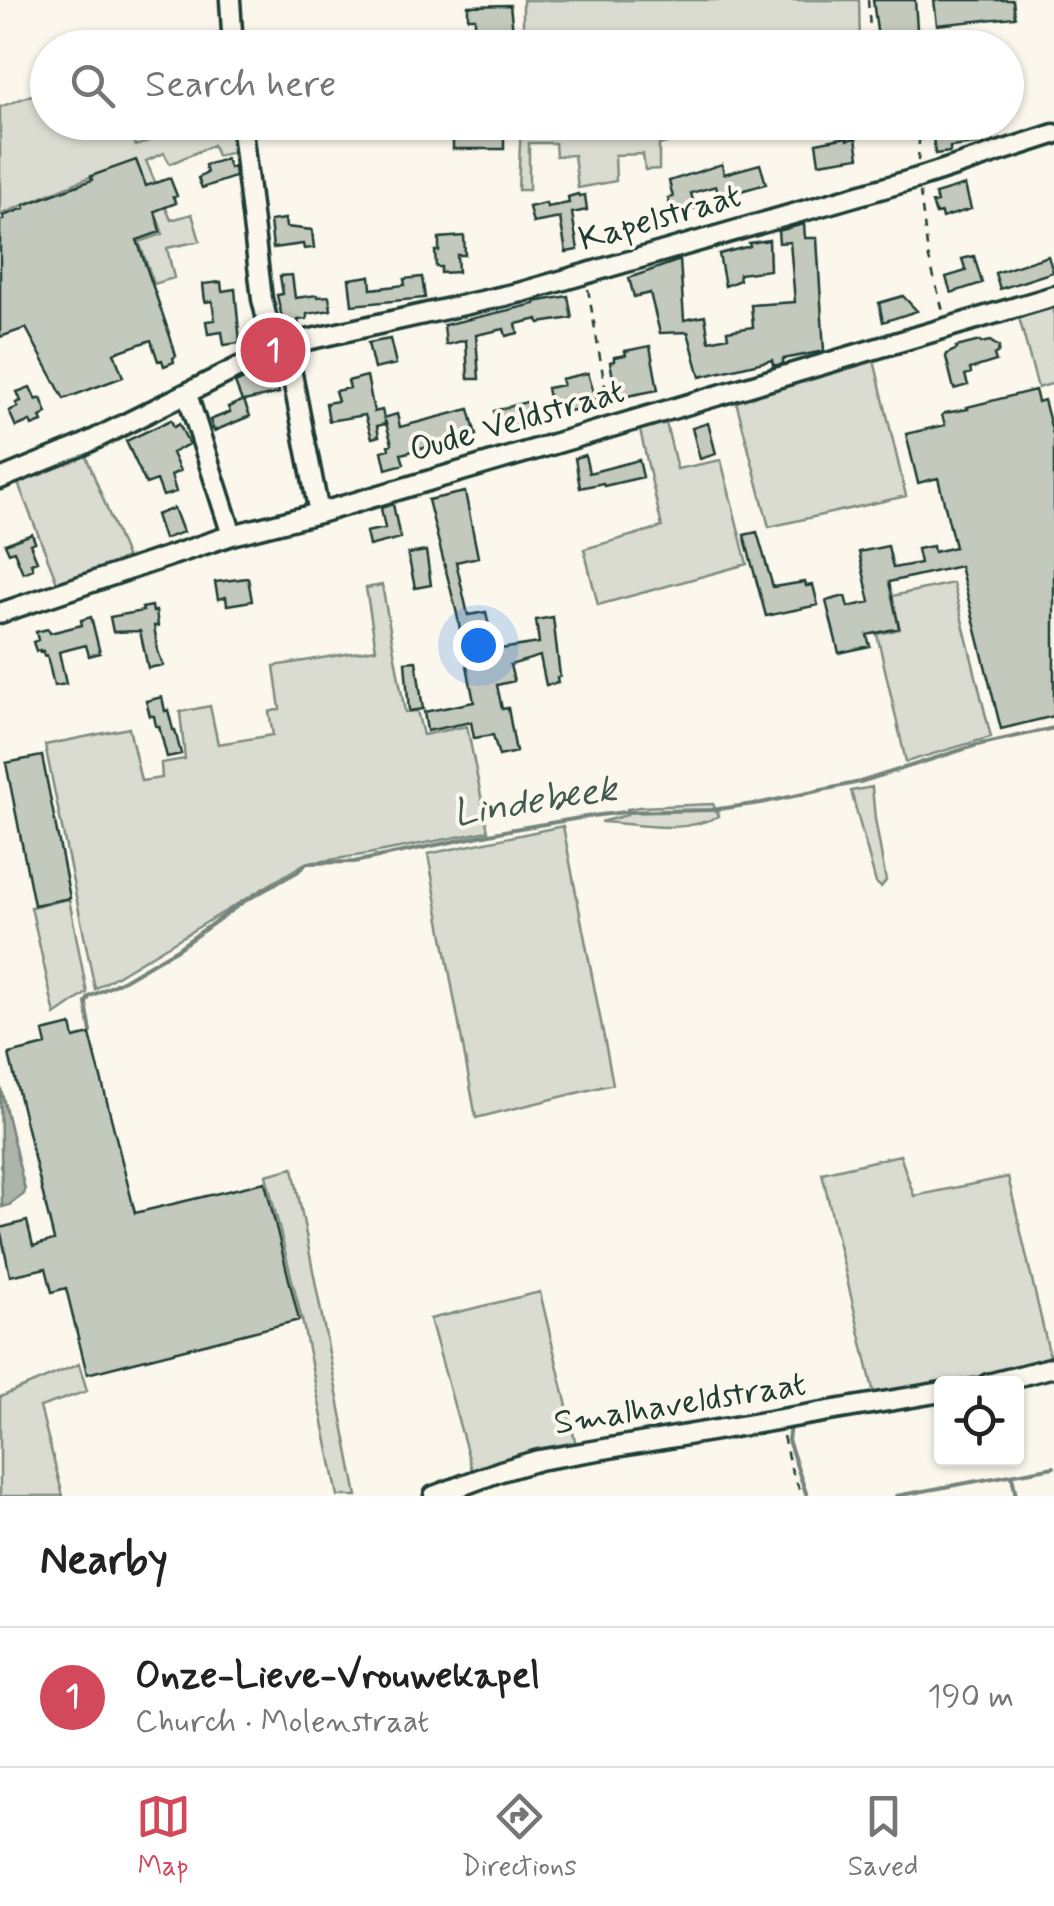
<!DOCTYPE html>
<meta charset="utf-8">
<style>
body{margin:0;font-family:Mynerve,sans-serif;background:#f6f6f6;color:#222}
.controls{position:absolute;right:30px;bottom:30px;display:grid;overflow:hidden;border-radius:10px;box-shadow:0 2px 8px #0004}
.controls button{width:90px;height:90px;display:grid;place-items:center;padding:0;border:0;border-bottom:2px solid #e0e0e0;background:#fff;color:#222;font:50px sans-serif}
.you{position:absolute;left:478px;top:645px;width:35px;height:35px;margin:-25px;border:8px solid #fff;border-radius:50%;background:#1a73e8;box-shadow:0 0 0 15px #1a73e833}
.badge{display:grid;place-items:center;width:65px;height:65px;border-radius:50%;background:#d1495b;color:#fff;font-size:32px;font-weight:700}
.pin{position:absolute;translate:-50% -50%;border:5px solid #fff;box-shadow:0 2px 10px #0006}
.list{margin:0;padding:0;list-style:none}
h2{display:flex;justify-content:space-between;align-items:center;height:130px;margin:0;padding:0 40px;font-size:42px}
h2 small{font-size:32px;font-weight:400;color:#767676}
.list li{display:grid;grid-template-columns:65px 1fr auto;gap:30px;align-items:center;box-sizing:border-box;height:140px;padding:0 40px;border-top:2px solid #e0e0e0}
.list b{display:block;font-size:38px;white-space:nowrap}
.list p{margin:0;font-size:32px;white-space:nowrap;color:#767676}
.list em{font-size:32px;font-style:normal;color:#767676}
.icon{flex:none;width:55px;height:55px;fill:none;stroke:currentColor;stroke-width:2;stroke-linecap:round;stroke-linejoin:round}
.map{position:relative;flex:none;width:1054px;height:1496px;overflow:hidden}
.search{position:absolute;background:#fff;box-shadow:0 2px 8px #0004;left:30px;right:30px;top:30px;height:110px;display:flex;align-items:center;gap:25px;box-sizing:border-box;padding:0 35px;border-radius:55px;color:#767676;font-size:38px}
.sheet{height:270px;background:#fff}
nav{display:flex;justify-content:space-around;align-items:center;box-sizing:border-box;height:140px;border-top:2px solid #e0e0e0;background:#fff;font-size:28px;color:#767676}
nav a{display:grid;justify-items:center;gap:5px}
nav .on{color:#d1495b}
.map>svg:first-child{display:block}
</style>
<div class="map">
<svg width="1054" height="1496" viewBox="0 0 1054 1496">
<rect width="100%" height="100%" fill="#fbf7ec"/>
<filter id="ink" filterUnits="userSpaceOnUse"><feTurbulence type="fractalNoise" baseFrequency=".01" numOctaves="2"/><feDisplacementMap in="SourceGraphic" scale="20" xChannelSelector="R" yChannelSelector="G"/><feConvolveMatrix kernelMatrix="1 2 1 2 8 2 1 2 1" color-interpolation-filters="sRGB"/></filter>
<g filter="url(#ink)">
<path fill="#dbdcd1" stroke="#7d8c82" stroke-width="2.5" d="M523 0H859L860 47H523Z
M47 89 48 122 126 123 136 146 193 123H234L238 151 217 156 213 145 170 164 164 153 146 161 171 220 192 214 200 241 167 248 174 278 154 284 139 242 163 234 137 163 92 178 90 177 0 215V107Z
M521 122H733V123L659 145V169L645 170 643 154 615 155 616 181 578 188 574 155 556 156 555 143H529V190H518Z
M1054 303V383L1038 388 1018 314Z
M874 360 906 496 769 527 736 401Z
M666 423 677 469 721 460 747 564 598 605 584 549 662 527 640 430Z
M84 451 129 564 59 587 16 478Z
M953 583 991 737 906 762 877 634 900 629 892 596Z
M382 585 405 712 417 711 423 735 467 726 488 831 368 854 304 864 95 989 45 745 129 728 141 781 162 778 161 763 185 759 180 712 210 706 218 744 273 735 269 712 280 709 274 666 376 649 366 588Z
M872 787 875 819 886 881 881 887 876 883 851 791Z
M713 804 719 816C681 835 641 824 601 822L627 815V809L639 807Z
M563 826 613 1084 476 1118 428 854Z
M69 899 87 993 55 1015 31 907Z
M900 1155 914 1196 1008 1177 1051 1361 875 1398 822 1173Z
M293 1168 357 1496H338L303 1324 266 1175Z
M540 1292 577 1449 474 1477 430 1319Z
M79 1364 87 1391 40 1407 63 1496H0V1397Z"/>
<path fill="#adb4aa" stroke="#74847b" stroke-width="2.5" d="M0 1085 25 1190 24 1194 9 1205 2 1207Z"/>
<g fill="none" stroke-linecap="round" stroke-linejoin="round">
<path stroke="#74847b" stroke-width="4" d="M91 1032 86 1003 89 997 124 980 177 949 243 902 297 872 307 863 354 862 514 829 592 816 625 812 711 810 761 803 860 782 977 745 1054 728
M790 1426 788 1440 807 1496
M1012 1476 1016 1496
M896 1496 1054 1467"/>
</g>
<path fill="#c4c9be" stroke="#1f3d34" stroke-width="2.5" d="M873 0H915L918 43 879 46Z
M934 0H1013L1015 17 937 25Z
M510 5 514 40H502V48H475V18H468V6Z
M433 122H504V149H453V137H434Z
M952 122H1001V129L974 132 976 144 950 147V152L935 154 933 137 947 135 946 128 952 127Z
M847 137V140L856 138 859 157 819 163 816 143Z
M226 159 230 168 234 167 235 177 202 188 198 178 207 173 205 165Z
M136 160 146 186 170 178 177 196 173 197 176 203 155 211 160 232 137 240 169 333 176 356 173 358 174 362 164 366 162 360 158 361 151 340 114 353 123 377 64 399 26 328 0 337V220L4 219 3 216 25 208 24 205 92 180 91 176Z
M722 164 724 174 760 164 766 184 730 194 731 198 720 201 716 186 691 193 695 208 672 214 668 198 673 197 669 181Z
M965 185 971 209 942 218 941 213 936 214 932 203 937 202 935 194Z
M578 194 579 196 585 195 587 210 572 213 578 250 566 252 560 218 533 223 529 207 546 203 547 207 569 203 568 197Z
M285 219 286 227 312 230 314 248 304 249 303 244 273 248 270 221Z
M804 224 805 238H817L824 351 783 359V363L778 365H773L772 360 700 377 688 332 660 333 650 293 634 297 629 278 680 260 684 320 705 316 709 341 728 337 727 331 753 327 751 305 795 302 790 242 779 243 778 231Z
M464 236 465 255H457L458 272 441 273V267H436L435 251H439V238Z
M769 240 770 270 739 274 740 280 725 286 719 254 750 246 749 243Z
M974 256 982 283 951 293 946 277 966 271 962 259Z
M1048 256 1053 272 1000 289 995 273Z
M292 275 295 298 317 295 318 297 329 296 331 310 307 314V319L298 320 299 325 284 327 277 295 283 294 280 276Z
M370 276 371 289 405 285 404 279 422 277 425 298 352 305 349 279Z
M221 282 222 291 235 289 240 343 224 345 222 332 208 334 206 321 215 320 212 301 205 302 203 284Z
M568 296 572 318 539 323 538 319 516 324 518 333 506 336 504 329 476 335 479 379H468L466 340 446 345 444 325 535 304 534 302Z
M903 296 917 311 883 322 879 303Z
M390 339 396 364 374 369 368 343Z
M980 341 981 343 990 341 999 347 998 352 994 355 996 361 970 369 971 373 965 375 968 385 954 389 946 357 947 354 957 349 956 347Z
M650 346 658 390 617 398 610 362 614 361V357L626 355 625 351Z
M274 371 279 393 244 401 250 416 214 431 210 420 230 412 228 407 242 401 235 383 250 376Z
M588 373 598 407 552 413 547 388 563 385 561 379Z
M367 376 374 412 382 410 384 418 397 414 400 427 469 409 476 435 401 454 404 464 386 469 382 451 389 449 388 445 392 444 385 420V424L377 426 379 436 372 438 365 415 329 421 326 403 338 401 335 391 350 388 348 381Z
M30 387 36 400 41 398 47 413 40 417 42 422 32 426 30 421 16 427 9 411 18 407 16 403 21 401 17 392Z
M1035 390 1038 402 1044 400 1054 438V716L1001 729 960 566 889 582 899 628 867 635 870 646 839 653 826 601 845 596 848 607 870 602 859 552 888 546 893 568 920 563 917 549 933 546 934 552 955 547 938 478 918 483 906 434 945 425 942 415 945 413 968 409 967 407Z
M530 401 537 424 500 432 494 411Z
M171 420 174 427 179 424 189 444 172 453 180 471 171 475 176 492 163 496 157 480 146 484 126 441Z
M708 423 716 454 700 459 692 428Z
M585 455 589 473 639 460 643 477 604 486 603 483 580 488 575 458Z
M465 492 478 557 456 562 468 615 486 612 494 650 539 643 536 620 553 617 560 676 557 677 558 683 546 685 540 656 510 665 514 681 497 685 502 709 508 708 516 752 499 756 493 735 474 738 471 722 427 731 424 712 474 702 457 614 428 500Z
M393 504 400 538 369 546 366 532 385 528 381 508Z
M174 508 183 532 164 539 156 515Z
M757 532 773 587 805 582 806 586 813 585 818 605 766 616 744 535Z
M32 534 35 542 30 544 37 561 31 563 33 569 23 573 14 551 9 553 5 544Z
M426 551 431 585 415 588 408 554Z
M248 578 252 601 227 605 226 597 218 599 215 582Z
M152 606 153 612 156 611 158 626H154L158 651 163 665 148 668 140 631 113 632 110 617 143 611 142 608Z
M91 617 100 653 89 656 86 645 59 652 66 684 54 686 47 655 44 656 43 651 40 652V650L36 651 33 642 38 640 36 632 48 629 50 633 82 625 81 620Z
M416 661 423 709 409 711 405 662Z
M162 697 165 711 168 710 173 730H175L181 754 167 757 159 726H156L154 716H150L146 701Z
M42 756 70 898 34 905 6 763Z
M71 1025 74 1038 90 1034 135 1213 265 1182 299 1320 87 1374 66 1288 52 1292 46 1268 10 1276 0 1228 27 1221 33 1246 54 1240 9 1054 46 1045 43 1032Z"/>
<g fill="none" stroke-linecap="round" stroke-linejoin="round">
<defs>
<path id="minor" d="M230 0 233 48
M241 122 262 299 271 336 280 346 290 364 319 513
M280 346 522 292 918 178 1054 134
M187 394 232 535
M0 479 83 445 255 359 271 336
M0 613 232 535 319 513 591 433 1054 296
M988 1384 1054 1367
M434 1496 501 1471 539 1460 942 1392"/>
</defs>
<use href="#minor" stroke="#1f3d34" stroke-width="25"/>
<path stroke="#1f3d34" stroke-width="2.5" stroke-dasharray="8 8" stroke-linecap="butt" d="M868 0 871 43 874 48
M918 161 920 122
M920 192 928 255 943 311
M588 289 609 409
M783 1436 790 1466 802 1496"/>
<use href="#minor" stroke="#fbf7ec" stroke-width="18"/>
</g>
</g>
<g text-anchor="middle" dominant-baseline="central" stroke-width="8" stroke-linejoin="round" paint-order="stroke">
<g font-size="35" fill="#1f3d34" stroke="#fbf7ec">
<text transform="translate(660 218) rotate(-16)">Kapelstraat</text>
<text transform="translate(517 421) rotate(-16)">Oude Veldstraat</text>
<text transform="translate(680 1404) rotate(-9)">Smalhaveldstraat</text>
</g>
<g font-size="38" font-style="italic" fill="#425b52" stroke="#fbf7ec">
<text transform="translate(535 802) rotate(-9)">Lindebeek</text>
</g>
</g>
</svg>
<div class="controls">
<button><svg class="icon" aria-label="locate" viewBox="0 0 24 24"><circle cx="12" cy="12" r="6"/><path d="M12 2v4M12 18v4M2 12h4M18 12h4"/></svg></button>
</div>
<div class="you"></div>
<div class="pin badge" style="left:273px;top:350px">1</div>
<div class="search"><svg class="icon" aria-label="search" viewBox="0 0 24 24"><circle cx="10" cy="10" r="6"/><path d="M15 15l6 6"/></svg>Search here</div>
</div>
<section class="sheet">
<h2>Nearby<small></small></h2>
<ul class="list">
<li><span class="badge">1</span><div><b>Onze-Lieve-Vrouwekapel</b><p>Church · Molenstraat</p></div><em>190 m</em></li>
</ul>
</section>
<nav>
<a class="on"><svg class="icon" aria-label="map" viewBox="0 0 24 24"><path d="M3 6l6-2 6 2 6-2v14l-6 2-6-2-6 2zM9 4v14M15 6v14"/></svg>Map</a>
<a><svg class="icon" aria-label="directions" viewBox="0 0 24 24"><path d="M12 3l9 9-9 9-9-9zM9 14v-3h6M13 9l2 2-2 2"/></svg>Directions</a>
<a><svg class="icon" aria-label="saved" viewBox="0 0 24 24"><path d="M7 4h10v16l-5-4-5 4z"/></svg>Saved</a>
</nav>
